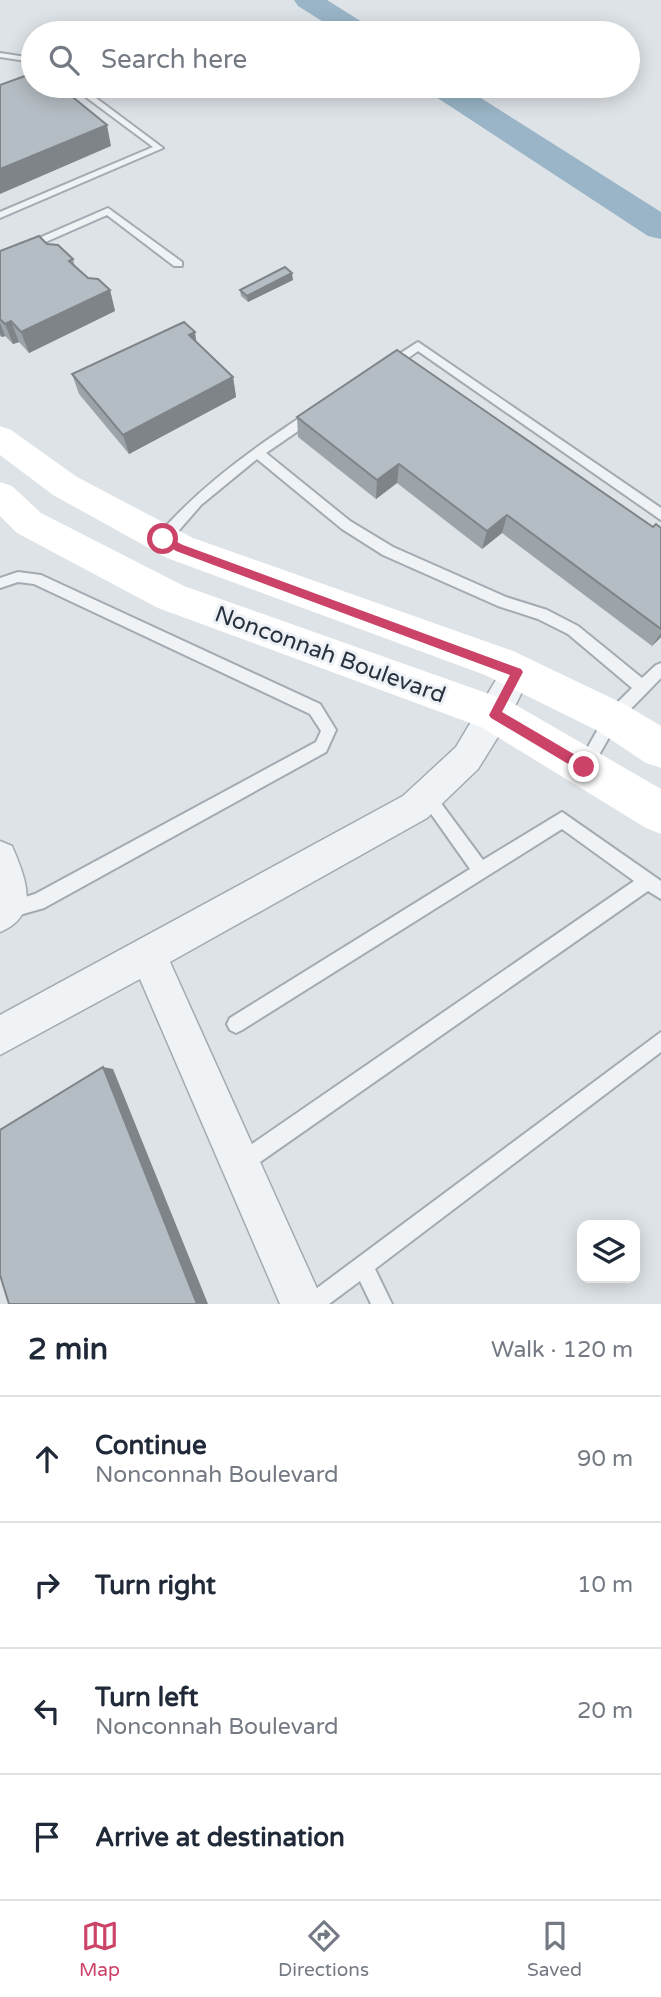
<!DOCTYPE html>
<meta charset="utf-8">
<style>
body{margin:0;font-family:"Varela Round",sans-serif;background:#f6f6f7;color:#1f2937}
.controls{position:absolute;right:21px;bottom:21px;display:grid;overflow:hidden;border-radius:14px;box-shadow:0 4px 18px #0003}
.controls button{width:63px;height:63px;display:grid;place-items:center;padding:0;border:0;border-bottom:2px solid #e0e1e3;background:#fff;color:#1f2937;font:35px sans-serif}
.stop{position:absolute;width:21px;height:21px;margin:-16px;border:5px solid #cc4368;border-radius:50%;background:#fff}
.stop.end{background:#cc4368;border-color:#fff;box-shadow:0 2px 7px #0008}
.list{margin:0;padding:0;list-style:none}
h2{display:flex;justify-content:space-between;align-items:center;height:91px;margin:0;padding:0 28px;font-size:30px}
h2 small{font-size:23px;font-weight:400;color:#747a83}
.list li{display:grid;grid-template-columns:46px 1fr auto;gap:21px;align-items:center;box-sizing:border-box;height:126px;padding:0 28px;border-top:2px solid #e0e1e3}
.list b{display:block;font-size:26px;white-space:nowrap}
.list p{margin:0;font-size:23px;white-space:nowrap;color:#747a83}
.list em{font-size:23px;font-style:normal;color:#747a83}
.icon{flex:none;width:38px;height:38px;fill:none;stroke:currentColor;stroke-width:2;stroke-linecap:round;stroke-linejoin:round}
.map{position:relative;flex:none;width:661px;height:1304px;overflow:hidden}
.search{position:absolute;background:#fff;box-shadow:0 4px 18px #0003;left:21px;right:21px;top:21px;height:77px;display:flex;align-items:center;gap:18px;box-sizing:border-box;padding:0 24px;border-radius:38px;color:#747a83;font-size:26px}
.sheet{height:595px;background:#fff}
nav{display:flex;justify-content:space-around;align-items:center;box-sizing:border-box;height:98px;border-top:2px solid #e0e1e3;background:#fff;font-size:19px;color:#747a83}
nav a{display:grid;justify-items:center;gap:4px}
nav .on{color:#cc4368}
.map>svg:first-child{display:block}
</style>
<div class="map">
<svg width="661" height="1304" viewBox="0 0 661 1304">
<rect width="100%" height="100%" fill="#dee3e7"/>
<g fill="none" stroke-linecap="round" stroke-linejoin="round">
<path fill="#99b5c7" fill-rule="evenodd" d="M294 0H327L370 27 374 33H341L298 6Z
M426 86H462L661 212V239L648 236 430 93Z"/>
<defs>
<path id="lane" d="M0 53 33 58V62L0 57Z
M71 86H80L163 148 0 218V212L153 147Z
M108 208 182 262V266H174L107 215 0 262V255Z
M418 342 661 508V520L418 351 393 369H385V363Z
M313 411 317 412V418L266 453 350 521 393 547 506 597 547 610 578 626 642 678 656 665 661 663V678L617 723 590 771 585 773 580 771 577 766 580 761 607 713 632 688 568 634 538 619 498 606 383 555 342 529 257 459 201 505 168 543H158L157 539 158 535C193 495 233 463 276 434 288 426 300 416 313 411Z
M18 572 41 575 320 704 336 730 326 752 44 908 9 918 3 916 1 910 3 904 35 894 316 742 321 731 310 714 34 584 18 582 0 588V578Z
M427 789 432 791 483 860 562 812 661 881V899L648 891 250 1169 243 1172 236 1169 233 1162 236 1155 634 881 562 829 242 1030 236 1033 230 1030 227 1024 230 1018 470 869 422 801 419 796 422 791Z
M661 1032V1052L375 1269 392 1304H371L360 1281 329 1304H302L305 1297Z"/>
<path id="street" d="M517 659 528 663 532 672 506 724 478 769 427 818 170 962 324 1304H280L140 979 0 1055V1015L403 796 456 747 506 663Z
M0 841 12 846C26 879 41 915 0 932Z"/>
</defs>
<use href="#lane" stroke="#a3aab1" stroke-width="4"/>
<use href="#street" stroke="#a3aab1" stroke-width="3"/>
<use href="#lane" fill="#f0f3f6" fill-rule="evenodd"/>
<use href="#street" fill="#f0f3f6" fill-rule="evenodd"/>
<path fill="#fff" fill-rule="evenodd" d="M0 426 11 430 77 477 193 538 513 651 626 705 661 726V768L646 763 598 731 485 675 167 558 53 495 0 455Z
M0 482 12 486 41 513 184 586 509 701 661 789V834L646 828 481 727 158 608 17 533 0 516Z"/>
</g>
<path fill="#9ca3a9" d="M47 244 73 259 75 267 88 278 110 290 115 311 29 353 19 342 13 344 5 336 2 337 0 336V251Z
M293 280 248 302 241 296 240 290Z
M196 341 233 377 236 397 129 454 79 394 72 374Z
M297 417 653 527 661 528V637L652 646 502 533 482 549 397 483 376 499 298 437Z"/>
<path fill="#7f8489" d="M107 125 111 146 0 194V169Z
M292 273 293 280 248 302 247 296Z
M110 290 115 311 29 353 21 332Z
M11 321 19 342 13 344 5 324Z
M0 323 5 336 2 337 0 333Z
M195 332 198 353 189 335Z
M233 377 236 397 129 454 123 435Z
M399 464 397 483 376 499 377 480Z
M507 515 502 533 482 549 487 531Z
M661 633V637L652 646Z
M103 1067 113 1069 208 1304H197Z"/>
<path fill="#b5bdc4" stroke="#7f8489" stroke-width="2" d="M33 73V86H56L69 94 107 125 0 169V85Z
M39 236 47 244 58 245 73 259 69 261 88 278 98 279 110 290 21 332 11 321 5 324 0 319V251Z
M285 267 292 273 247 296 240 290Z
M184 322 195 332 189 335 233 377 123 435 72 374Z
M397 350 653 527 656 524 661 528V629L507 515 487 531 399 464 377 480 297 417Z
M103 1067 197 1304H9L0 1275V1130Z"/>
<path fill="#cc4368" d="M163 535 183 545 521 669 523 672 502 712 589 763V771H580L491 718 489 715 510 675 176 551 158 539Z"/>
<g text-anchor="middle" dominant-baseline="central" stroke-width="6" stroke-linejoin="round" paint-order="stroke">
<g font-size="23" fill="#27323e" stroke="#edf1f5">
<text transform="translate(330 655) rotate(20)">Nonconnah Boulevard</text>
</g>
</g>
</svg>
<div class="controls">
<button><svg class="icon" aria-label="layers" viewBox="0 0 24 24"><path d="M12 4l9 5-9 5-9-5zM3 14l9 5 9-5"/></svg></button>
</div>
<div class="stop" style="left:163px;top:539px"></div>
<div class="stop end" style="left:584px;top:767px"></div>
<div class="search"><svg class="icon" aria-label="search" viewBox="0 0 24 24"><circle cx="10" cy="10" r="6"/><path d="M15 15l6 6"/></svg>Search here</div>
</div>
<section class="sheet">
<h2>2 min<small>Walk · 120 m</small></h2>
<ul class="list">
<li><svg class="icon" aria-label="ahead" viewBox="0 0 24 24"><path d="M12 20V5M6 11l6-6 6 6"/></svg><div><b>Continue</b><p>Nonconnah Boulevard</p></div><em>90 m</em></li>
<li><svg class="icon" aria-label="right" viewBox="0 0 24 24"><path d="M7 20v-9h11M14 6l5 5-5 5"/></svg><div><b>Turn right</b></div><em>10 m</em></li>
<li><svg class="icon" aria-label="left" viewBox="0 0 24 24"><path d="M17 20v-9H6M10 6l-5 5 5 5"/></svg><div><b>Turn left</b><p>Nonconnah Boulevard</p></div><em>20 m</em></li>
<li><svg class="icon" aria-label="arrive" viewBox="0 0 24 24"><path d="M6 21V4h12l-3 4 3 4H6"/></svg><div><b>Arrive at destination</b></div></li>
</ul>
</section>
<nav>
<a class="on"><svg class="icon" aria-label="map" viewBox="0 0 24 24"><path d="M3 6l6-2 6 2 6-2v14l-6 2-6-2-6 2zM9 4v14M15 6v14"/></svg>Map</a>
<a><svg class="icon" aria-label="directions" viewBox="0 0 24 24"><path d="M12 3l9 9-9 9-9-9zM9 14v-3h6M13 9l2 2-2 2"/></svg>Directions</a>
<a><svg class="icon" aria-label="saved" viewBox="0 0 24 24"><path d="M7 4h10v16l-5-4-5 4z"/></svg>Saved</a>
</nav>
